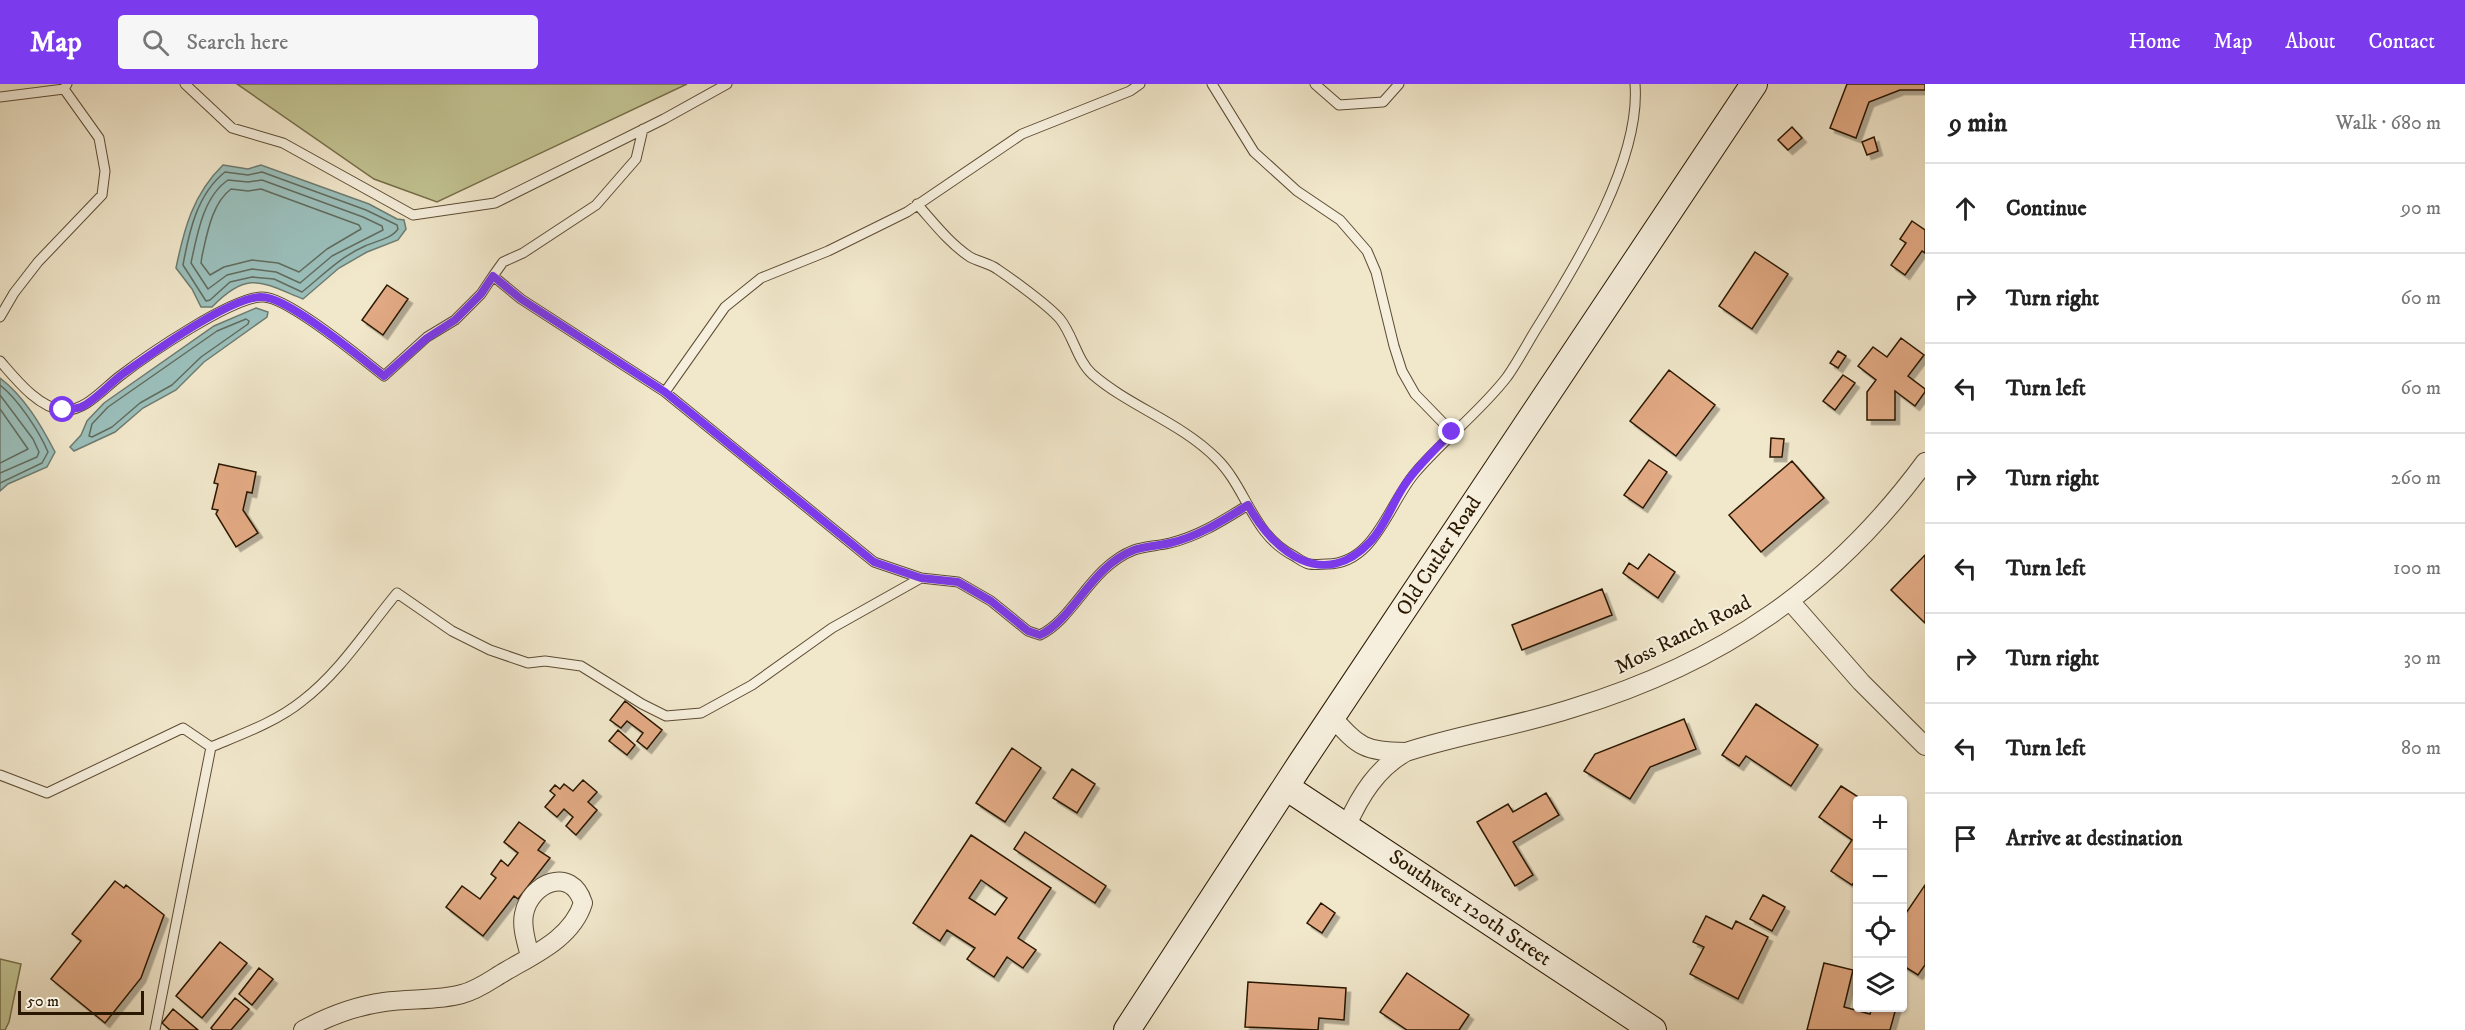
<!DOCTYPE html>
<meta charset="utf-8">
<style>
body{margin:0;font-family:"IM FELL DW Pica",serif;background:#f6f6f6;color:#222}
.controls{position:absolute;right:18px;bottom:18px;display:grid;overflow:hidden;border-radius:6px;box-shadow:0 2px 4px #0004}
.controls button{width:54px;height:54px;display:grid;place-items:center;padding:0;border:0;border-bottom:2px solid #e0e0e0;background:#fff;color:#222;font:30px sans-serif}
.scale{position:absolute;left:18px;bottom:15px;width:126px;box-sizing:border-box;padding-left:6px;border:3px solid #2a1800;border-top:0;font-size:16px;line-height:21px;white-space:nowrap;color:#2a1800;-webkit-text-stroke:4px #f6efdd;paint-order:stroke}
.stop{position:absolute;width:18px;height:18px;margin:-14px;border:4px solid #7c3aed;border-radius:50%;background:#fff}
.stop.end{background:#7c3aed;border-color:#fff;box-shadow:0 2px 6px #0008}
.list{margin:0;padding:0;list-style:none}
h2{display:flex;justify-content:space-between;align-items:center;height:78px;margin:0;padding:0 24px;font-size:26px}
h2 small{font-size:20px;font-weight:400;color:#767676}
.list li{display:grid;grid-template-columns:39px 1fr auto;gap:18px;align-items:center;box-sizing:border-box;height:90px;padding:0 24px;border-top:2px solid #e0e0e0}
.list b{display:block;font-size:22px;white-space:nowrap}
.list em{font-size:20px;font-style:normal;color:#767676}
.icon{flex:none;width:33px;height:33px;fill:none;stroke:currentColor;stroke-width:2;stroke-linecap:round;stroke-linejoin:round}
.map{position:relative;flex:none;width:1925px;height:946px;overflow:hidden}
header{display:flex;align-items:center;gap:36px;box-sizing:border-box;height:84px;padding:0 30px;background:#7c3aed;color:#fff}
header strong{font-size:28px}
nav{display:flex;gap:33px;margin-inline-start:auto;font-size:21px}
.search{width:420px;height:54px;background:#f6f6f6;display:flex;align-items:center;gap:15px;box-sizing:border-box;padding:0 21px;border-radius:6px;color:#767676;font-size:22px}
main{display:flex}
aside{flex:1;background:#fff}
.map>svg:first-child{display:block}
</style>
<header>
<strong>Map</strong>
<div class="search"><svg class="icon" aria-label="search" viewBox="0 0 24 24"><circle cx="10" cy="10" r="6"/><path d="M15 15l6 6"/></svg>Search here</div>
<nav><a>Home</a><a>Map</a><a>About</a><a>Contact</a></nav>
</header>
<main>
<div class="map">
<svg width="1925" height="946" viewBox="0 0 1925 946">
<defs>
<filter id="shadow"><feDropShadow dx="4.5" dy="4.5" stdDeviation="0" flood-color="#0004"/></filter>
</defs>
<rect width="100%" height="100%" fill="#f1e7cb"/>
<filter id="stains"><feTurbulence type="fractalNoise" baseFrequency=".00333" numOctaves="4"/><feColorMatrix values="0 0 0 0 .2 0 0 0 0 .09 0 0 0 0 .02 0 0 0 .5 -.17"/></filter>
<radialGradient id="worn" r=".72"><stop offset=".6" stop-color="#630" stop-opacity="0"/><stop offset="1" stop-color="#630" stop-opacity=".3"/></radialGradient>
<path fill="#c2c392" stroke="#766e49" stroke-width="1.5" d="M237 0H687L437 118 374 95Z
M0 875 21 880 9 938 5 946H0Z"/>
<path fill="#9bbfbb" stroke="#6e7c70" stroke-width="1.5" d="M223 81 248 85 261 81 369 120 397 135 404 136 406 145 398 156 367 168 339 184 303 215C261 198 248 186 212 223H201L192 205 176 184C184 145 193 110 223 81Z
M256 224 268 228 267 233 204 278 176 306 143 324 115 348 74 367 70 363 81 351 87 337 104 319 214 242Z
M0 294C24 312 41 341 55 368L47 383 8 400 0 407Z"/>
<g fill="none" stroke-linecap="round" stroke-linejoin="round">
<path stroke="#626c5e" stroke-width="1.5" d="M225 88 248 91 262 88 366 126 397 141 398 145C391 155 376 157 365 162 340 173 322 192 302 208L274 195 252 193 230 198 210 216 206 217 183 181C189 148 197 110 225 88Z
M228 96 248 98 262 96 363 133 382 142 383 146 332 172 300 199 276 188 252 185 227 191 208 205 191 179C197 151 203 113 228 96Z
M231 105 248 107 261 105 359 141 361 145 327 165 299 188 278 179 252 176 224 183 210 191 201 179 202 172C207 150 212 119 231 105Z
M246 235 249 237 248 240 201 273 172 301 140 319 112 343 92 353 89 352 92 340 108 323 217 247Z
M0 301C18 315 39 347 48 368L42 379 0 399
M0 311 33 355 39 368 37 373 0 389
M0 325 28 365 0 379"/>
</g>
<path fill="#e2aa84" stroke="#2a1800" stroke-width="1.5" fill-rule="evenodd" filter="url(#shadow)" d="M1847 0H1925V6H1900L1869 18 1856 54 1830 44Z
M1792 43 1802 54 1788 66 1778 56Z
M1874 53 1878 67 1867 71 1862 58Z
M1912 137 1925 146V169L1922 167 1905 191 1891 181 1906 159 1900 155Z
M1755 168 1788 190 1752 245 1719 222Z
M387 201 408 215 383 251 362 236Z
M1901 254 1924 271 1908 292 1925 305V308L1915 322 1895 307V336H1867V308L1876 296 1858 282 1873 263 1887 273Z
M1838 267 1846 272 1838 284 1830 279Z
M1669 286 1715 321 1676 372 1630 337Z
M1843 291 1855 299 1835 326 1823 317Z
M1771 354 1784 355 1782 373H1770Z
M1649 376 1667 388 1643 424 1624 411Z
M1792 377 1824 414 1761 468 1729 431Z
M219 380 256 388 252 409 247 408 243 426 258 449 236 463 216 430 218 426 212 425 218 400 214 399Z
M1649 470 1675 488 1658 514 1623 489 1629 479 1638 485Z
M1925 471V539L1891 506Z
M1602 505 1612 531 1522 566 1512 541Z
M625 617 662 646 647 665 637 657 643 649 627 637 621 644 610 636Z
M1756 620 1818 661 1791 702 1746 672 1739 682 1722 671Z
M1684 635 1696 665 1650 683 1630 715 1584 687 1595 670Z
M618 646 635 661 627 671 609 657Z
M1012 664 1041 684 1005 738 976 719Z
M1072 685 1095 700 1077 729 1053 714Z
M583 696 597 708 588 718 597 726 576 751 566 742 573 733 564 725 557 733 545 723 555 711 550 707 555 701 560 705 564 700 573 707Z
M1841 702 1863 716H1858V793L1852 801 1831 787 1852 756 1819 733Z
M1546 709 1559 731 1513 758 1533 791 1515 802 1477 738 1508 720 1513 728Z
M519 738 545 757 538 766 550 774 518 815 514 812 483 852 446 823 462 802 480 815 496 794 491 790 501 776 508 782 518 769 504 758Z
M1025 748 1106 802 1095 819 1014 765Z
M971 751 1051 804 1018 854 1036 866 1023 884 1007 873 994 893 967 875 975 864 947 846 940 857 913 839ZM981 796 1007 814 995 831 969 814Z
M115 797 124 804 126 801 164 831 141 894 105 939 51 895 81 857 72 850Z
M1925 801V881L1918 891 1902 881V835Z
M1763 811 1785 823 1772 847 1750 835Z
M1321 819 1335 829 1322 849 1307 839Z
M1706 832 1732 845 1736 837 1768 853 1738 915 1690 890 1704 863 1693 858Z
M220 858 247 879 202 934 176 912Z
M1824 879 1853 886 1844 923 1870 930 1872 924H1896L1890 946H1807Z
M259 884 273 895 252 921 239 910Z
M1407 889 1469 931 1459 946H1407L1380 928Z
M1248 898 1346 904 1344 936 1319 934 1318 946 1245 943Z
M235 914 249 925 231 946H213L211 944Z
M173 925 198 946H170L162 939Z"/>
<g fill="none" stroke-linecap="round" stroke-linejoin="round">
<defs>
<path id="lane" d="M185 0 232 44 283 59 413 131 495 119 664 35 727 0
M1212 0 1254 68 1297 107 1340 136 1367 167 1376 188 1394 262 1402 287 1415 310 1452 348
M1315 0 1339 21 1383 18 1399 0
M0 13 64 5 67 0
M643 45 636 75 596 121 523 169 503 178 493 192 521 215 665 308 874 478 921 494 958 498 991 517 1028 547 1040 551C1075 534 1090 483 1134 466 1145 462 1158 462 1170 459 1199 452 1222 437 1248 421
M917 120C934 139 949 159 970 173 979 178 989 179 997 185 1012 195 1049 222 1060 235 1073 251 1077 276 1092 290 1130 323 1180 338 1216 374 1247 404 1252 451 1294 472 1299 475 1304 479 1309 480 1314 481 1322 480 1327 480 1375 480 1389 419 1415 389 1444 355 1480 328 1507 293 1519 276 1529 256 1540 239 1579 176 1641 75 1635 0
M0 233 14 209 38 178 102 111 105 87 99 54 64 5
M0 277C15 294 38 324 63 326 85 328 104 304 120 292 146 272 233 212 263 213 288 213 362 275 384 292L427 253 455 236 481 210 493 192
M665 308 725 223 761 194 828 167 907 128 1022 50 1130 7 1140 0
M211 663C242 650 276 638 302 617 340 588 367 545 397 509L452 547 490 566 528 579 545 577 581 582 642 620 666 632 701 629 752 601 832 544 921 494
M0 691 47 709 183 644 211 663
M155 946 211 663"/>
<path id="street" d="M1790 517 1861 598 1925 662
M1332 633C1360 664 1364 667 1406 668
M1347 741C1360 712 1377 684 1406 668 1461 650 1518 642 1573 624 1721 579 1833 503 1925 378
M303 946C329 932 355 922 384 918 410 914 437 917 462 910 478 906 492 895 506 887 535 870 572 854 583 819 571 781 530 799 524 830 521 844 527 859 530 873"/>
<path id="secondary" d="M1286 703 1653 946
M1127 946 1301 679 1754 0"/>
</defs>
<use href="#lane" stroke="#5c4c33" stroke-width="11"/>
<use href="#street" stroke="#5c4c33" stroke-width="20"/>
<use href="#secondary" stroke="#2a1800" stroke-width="28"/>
<use href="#lane" stroke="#f6efdd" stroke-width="9"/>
<use href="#street" stroke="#f6efdd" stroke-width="18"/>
<use href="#secondary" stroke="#f6efdd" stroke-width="26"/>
</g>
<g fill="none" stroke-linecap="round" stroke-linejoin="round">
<path stroke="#7c3aed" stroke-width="8" d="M63 326C68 325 76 325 81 323 95 317 111 298 124 289 151 270 231 212 262 213 288 213 362 275 384 292L427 254 455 236 481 210 493 192 521 215 665 308 874 478 921 494 958 498 991 517 1028 547 1040 551C1075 534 1090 483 1134 466 1145 462 1158 462 1170 459 1199 452 1222 437 1248 421 1274 469 1324 507 1370 458 1386 441 1393 417 1406 399 1419 380 1437 364 1452 348"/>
</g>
<g text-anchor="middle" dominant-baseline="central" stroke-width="4.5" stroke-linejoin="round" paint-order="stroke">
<g font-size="21" fill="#2a1800" stroke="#f6efdd">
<text transform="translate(1439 472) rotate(-57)">Old Cutler Road</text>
<text transform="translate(1683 551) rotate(-27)">Moss Ranch Road</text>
<text transform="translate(1470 824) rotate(34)">Southwest 120th Street</text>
</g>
</g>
<rect width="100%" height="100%" filter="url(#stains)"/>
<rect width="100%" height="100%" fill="url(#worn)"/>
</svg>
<div class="controls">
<button>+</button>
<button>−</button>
<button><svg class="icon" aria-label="locate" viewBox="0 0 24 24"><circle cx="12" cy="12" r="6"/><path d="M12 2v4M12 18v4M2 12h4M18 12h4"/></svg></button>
<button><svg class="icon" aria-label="layers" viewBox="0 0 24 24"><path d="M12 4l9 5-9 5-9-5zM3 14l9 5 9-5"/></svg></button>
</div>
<div class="scale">50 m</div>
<div class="stop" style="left:63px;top:326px"></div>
<div class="stop end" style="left:1452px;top:348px"></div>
</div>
<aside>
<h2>9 min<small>Walk · 680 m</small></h2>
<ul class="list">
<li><svg class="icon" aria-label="ahead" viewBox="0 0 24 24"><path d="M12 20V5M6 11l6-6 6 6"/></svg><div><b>Continue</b></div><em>90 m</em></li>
<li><svg class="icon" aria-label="right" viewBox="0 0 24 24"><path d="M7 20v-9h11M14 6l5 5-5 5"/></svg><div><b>Turn right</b></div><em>60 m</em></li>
<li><svg class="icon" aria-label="left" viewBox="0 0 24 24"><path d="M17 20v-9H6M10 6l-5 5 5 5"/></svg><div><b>Turn left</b></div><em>60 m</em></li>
<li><svg class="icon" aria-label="right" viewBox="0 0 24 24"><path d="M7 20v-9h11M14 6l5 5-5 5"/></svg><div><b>Turn right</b></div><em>260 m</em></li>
<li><svg class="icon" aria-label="left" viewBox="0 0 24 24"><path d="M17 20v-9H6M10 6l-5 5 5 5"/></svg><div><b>Turn left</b></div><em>100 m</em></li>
<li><svg class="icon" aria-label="right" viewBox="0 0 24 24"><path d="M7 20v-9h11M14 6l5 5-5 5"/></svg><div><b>Turn right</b></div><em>30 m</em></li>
<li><svg class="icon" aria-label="left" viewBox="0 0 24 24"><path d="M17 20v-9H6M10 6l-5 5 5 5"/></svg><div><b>Turn left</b></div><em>80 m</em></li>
<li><svg class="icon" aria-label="arrive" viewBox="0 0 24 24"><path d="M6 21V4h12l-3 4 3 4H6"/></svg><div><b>Arrive at destination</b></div></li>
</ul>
</aside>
</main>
